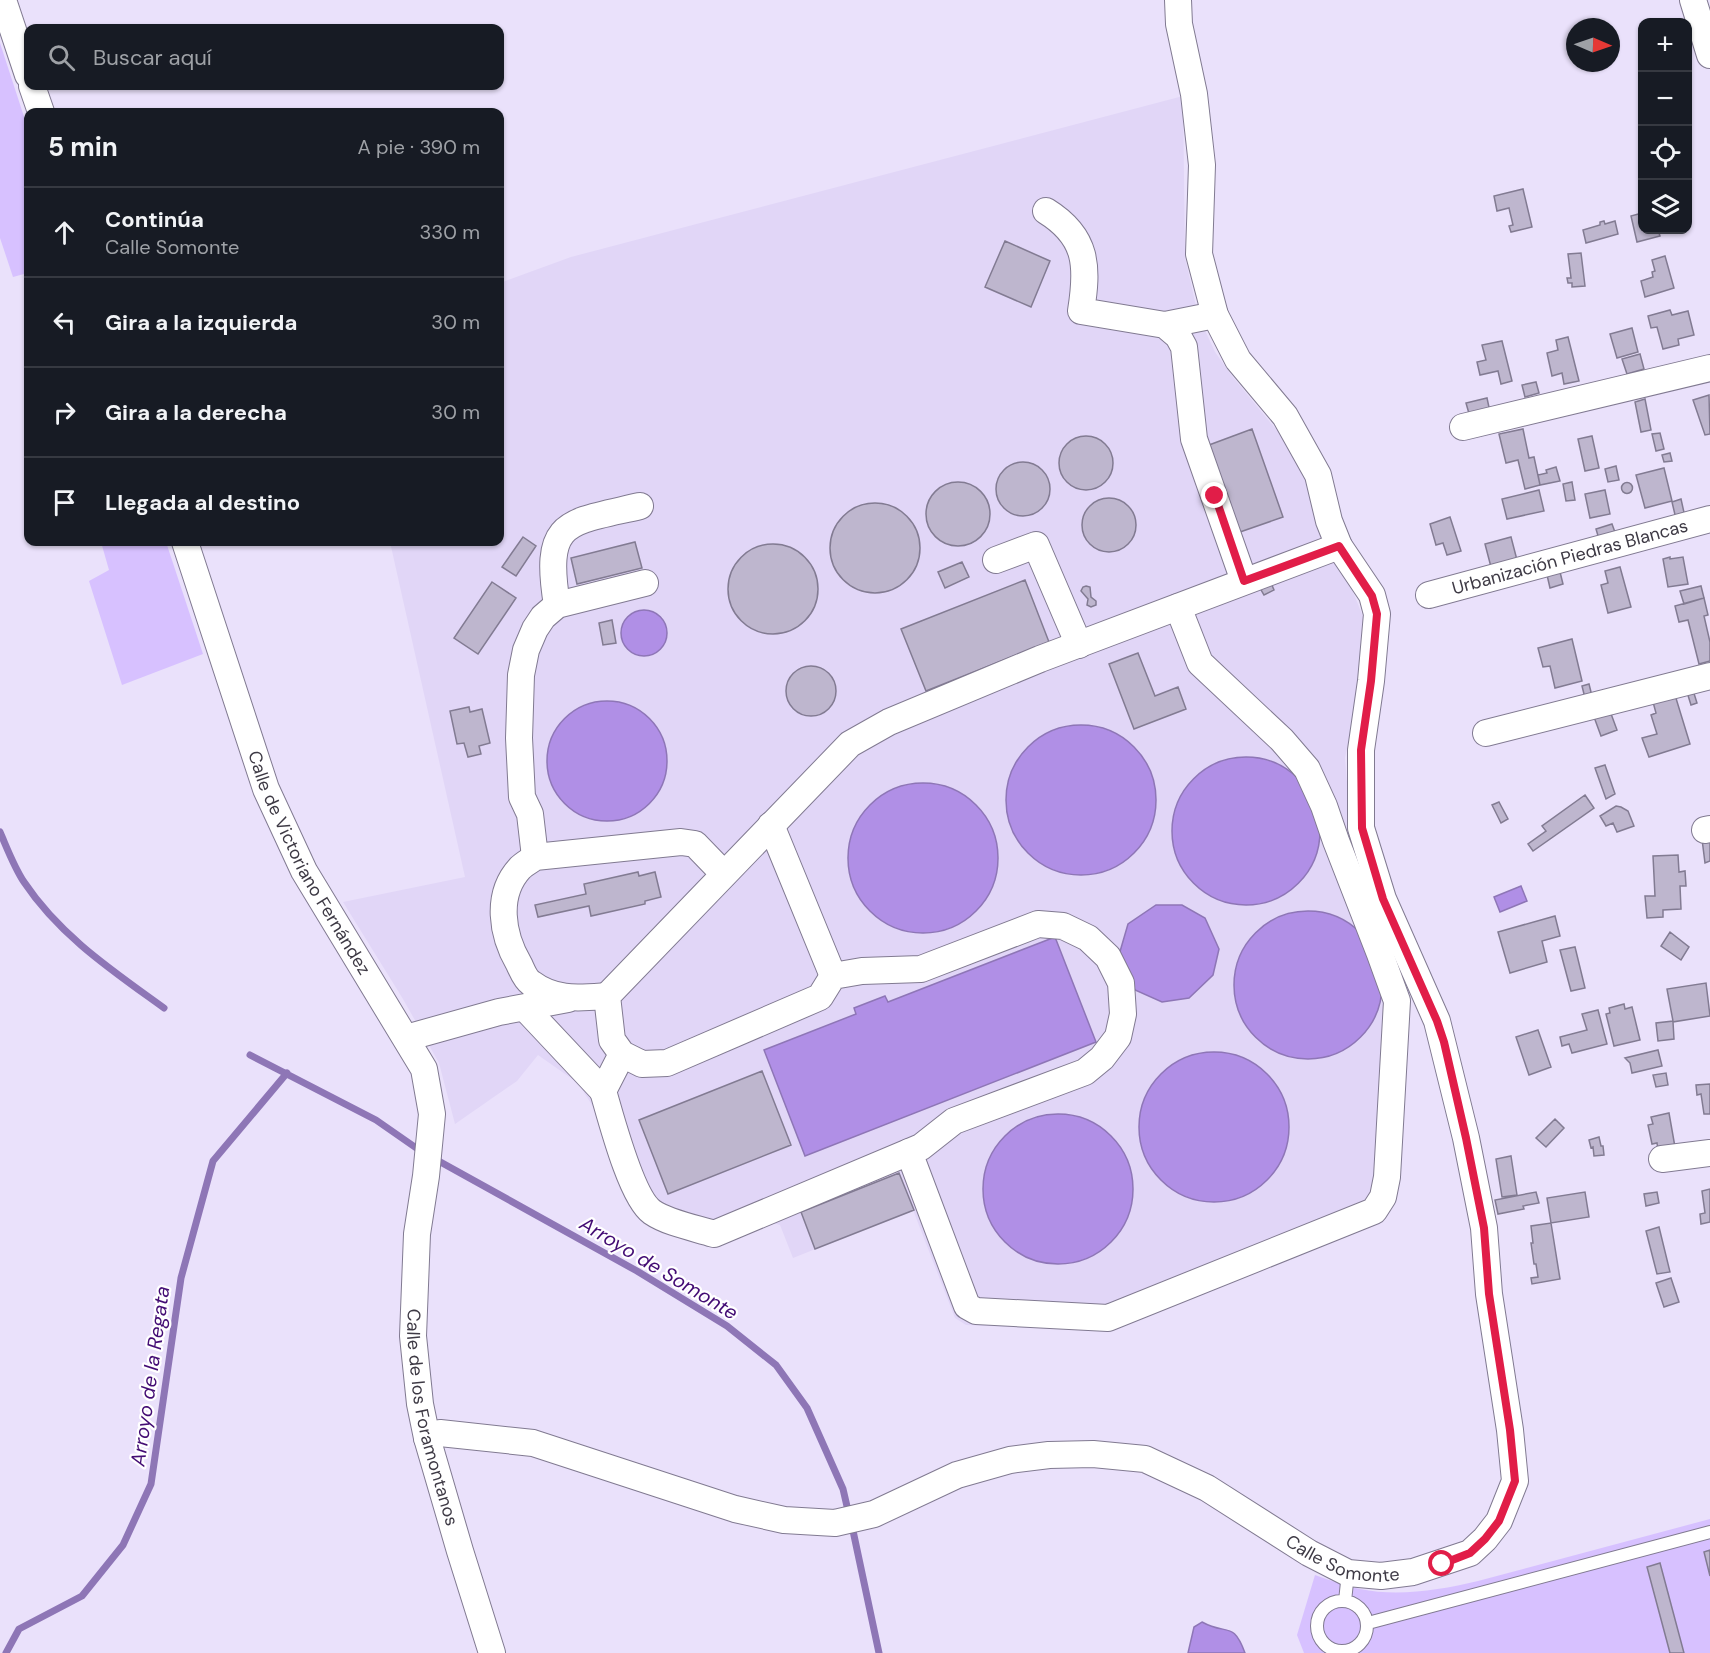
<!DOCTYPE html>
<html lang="es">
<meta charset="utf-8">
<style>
body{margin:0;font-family:"DM Sans",sans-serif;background:#20242c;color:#f1f3f6}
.controls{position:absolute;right:18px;top:18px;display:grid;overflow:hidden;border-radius:12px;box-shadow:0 2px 4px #0004}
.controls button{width:54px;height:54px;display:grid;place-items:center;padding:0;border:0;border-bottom:2px solid #363941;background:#171b24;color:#f1f3f6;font:30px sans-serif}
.compass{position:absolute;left:1566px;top:18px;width:54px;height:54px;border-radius:50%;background:#171b24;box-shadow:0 2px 4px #0004;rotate:92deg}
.stop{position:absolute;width:18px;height:18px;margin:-14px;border:4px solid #e11d48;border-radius:50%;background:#fff}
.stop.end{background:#e11d48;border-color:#fff;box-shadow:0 2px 6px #0008}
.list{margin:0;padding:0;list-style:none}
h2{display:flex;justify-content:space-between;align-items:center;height:78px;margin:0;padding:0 24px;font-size:26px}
h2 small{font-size:20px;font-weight:400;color:#9ea1a6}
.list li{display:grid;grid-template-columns:39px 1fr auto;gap:18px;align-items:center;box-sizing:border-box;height:90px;padding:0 24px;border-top:2px solid #363941}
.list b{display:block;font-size:22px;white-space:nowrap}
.list p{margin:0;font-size:20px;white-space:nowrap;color:#9ea1a6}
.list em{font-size:20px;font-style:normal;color:#9ea1a6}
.icon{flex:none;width:33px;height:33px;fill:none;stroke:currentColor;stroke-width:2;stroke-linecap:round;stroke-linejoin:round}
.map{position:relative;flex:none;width:1710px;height:1653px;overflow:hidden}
.search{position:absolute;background:#171b24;box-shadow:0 2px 4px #0004;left:24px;top:24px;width:480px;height:66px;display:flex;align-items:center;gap:15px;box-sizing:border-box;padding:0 21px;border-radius:12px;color:#9ea1a6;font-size:22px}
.panel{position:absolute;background:#171b24;box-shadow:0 2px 4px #0004;left:24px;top:108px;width:480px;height:438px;border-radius:12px}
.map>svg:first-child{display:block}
</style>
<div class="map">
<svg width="1710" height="1653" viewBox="0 0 1710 1653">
<rect width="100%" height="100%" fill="#eae1fb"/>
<path fill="#e1d6f7" d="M1183 96 1185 257 1198 315 1215 352 1232 376 1289 445 1310 486 1366 624 1363 667 1345 758 1351 832 1410 991 1393 1198 1360 1227 1101 1331 966 1325 955 1318 913 1210 793 1258 780 1225 769 1222 711 1244 693 1242 645 1221 597 1113 578 1083 538 1055 517 1081 455 1124 439 1063 403 999 343 902 465 877 390 542H500V283L571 257Z"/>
<path fill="#d7c1ff" d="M0 43 28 129V290L24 274 13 277 0 238Z
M101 542H166L203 654 122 685 89 581 109 570Z
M1710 1519V1653H1304L1297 1635 1315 1575C1330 1580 1345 1586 1360 1589 1398 1597 1440 1590 1478 1581Z"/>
<path fill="#b08fe6" stroke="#8e76b6" stroke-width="1.5" d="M621 633a23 23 0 1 1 46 0a23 23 0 1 1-46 0Z
M547 761a60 60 0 1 1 120 0a60 60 0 1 1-120 0Z
M1006 800a75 75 0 1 1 150 0a75 75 0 1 1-150 0Z
M1172 831a74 74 0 1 1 148 0a74 74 0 1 1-148 0Z
M848 858a75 75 0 1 1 150 0a75 75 0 1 1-150 0Z
M1521 886 1527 901 1500 912 1494 897Z
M1156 905H1182L1205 918 1219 949 1213 975 1189 998 1162 1002 1135 990 1119 955 1128 924Z
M1234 985a74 74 0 1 1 148 0a74 74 0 1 1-148 0Z
M1055 937 1096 1042 805 1156 764 1050 856 1014 854 1008 885 996 888 1002Z
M1139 1127a75 75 0 1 1 150 0a75 75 0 1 1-150 0Z
M983 1189a75 75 0 1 1 150 0a75 75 0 1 1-150 0Z
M1202 1622C1227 1636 1233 1620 1245 1653H1188L1194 1627Z"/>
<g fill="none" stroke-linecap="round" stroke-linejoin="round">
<path stroke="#8e76b6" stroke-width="7" d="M0 832C7 848 14 867 24 882 60 936 113 971 164 1008
M250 1055 376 1120 422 1152
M435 1159 637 1271 727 1326 776 1365 807 1408 843 1489 849 1515
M852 1526 879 1653
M6 1653 19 1629 82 1596 123 1545 151 1484 181 1278 213 1161 287 1073"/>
</g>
<path fill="#beb6ce" stroke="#827b92" stroke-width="1.5" d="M1523 189 1532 227 1511 232 1509 226 1513 225 1509 208 1497 211 1494 196Z
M1642 213V230H1658L1660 236 1637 242 1631 216Z
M1604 221 1605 224 1615 221 1618 234 1586 243 1583 230 1600 225V222Z
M1005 241 1050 261 1031 307 985 287Z
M1581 253 1585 286 1572 287V283H1568L1567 278H1571L1568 254Z
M1665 256 1674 288 1645 297 1641 281 1653 277 1652 272 1655 271 1652 260Z
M1670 310 1672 315 1688 311 1694 335 1678 339 1679 345 1663 349 1657 327 1651 328 1648 316Z
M1632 328 1638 352 1617 358 1610 334Z
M1568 337 1579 381 1564 384 1562 373 1552 376 1547 353 1558 350 1556 340Z
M1502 341 1512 381 1501 384 1498 371 1480 375 1477 362 1486 360 1482 345Z
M1640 354 1644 369 1627 374 1622 359Z
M1536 382 1539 393 1525 397 1522 385Z
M1709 395 1710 434 1705 435 1693 400Z
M1487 398 1490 412 1470 417 1466 403Z
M1645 399 1651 430 1641 432 1635 402Z
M1252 429 1283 517 1240 532 1209 445Z
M1523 429 1529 458 1534 457 1540 485 1525 489 1518 460 1506 463 1499 434Z
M1660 433 1664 449 1656 451 1652 434Z
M1059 463a27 27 0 1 1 54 0a27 27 0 1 1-54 0Z
M1592 436 1599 468 1585 471 1578 439Z
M1670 453 1672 461 1664 462 1662 455Z
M996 489a27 27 0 1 1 54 0a27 27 0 1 1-54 0Z
M1616 466 1619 480 1608 482 1605 469Z
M1556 467 1560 481 1540 485 1538 475 1547 473 1546 470Z
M1664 468 1672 501 1645 508 1636 475Z
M1572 482 1575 500 1566 501 1563 484Z
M1621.5 488a5.5 5.5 0 1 1 11 0a5.5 5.5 0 1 1-11 0Z
M926 514a32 32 0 1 1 64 0a32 32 0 1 1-64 0Z
M1539 490 1544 511 1507 519 1502 499Z
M1605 490 1610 514 1590 518 1585 494Z
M1082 525a27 27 0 1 1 54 0a27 27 0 1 1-54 0Z
M1681 499 1685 517 1676 519 1672 502Z
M830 548a45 45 0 1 1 90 0a45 45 0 1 1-90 0Z
M1450 517 1461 551 1447 555 1443 543 1436 545 1430 524Z
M1612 524 1616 535 1599 539 1596 529Z
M523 537 536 546 516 576 502 567Z
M1511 537 1517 560 1491 567 1485 544Z
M635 542 642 568 577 584 571 558Z
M728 589a45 45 0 1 1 90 0a45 45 0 1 1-90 0Z
M1670 557V559L1683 557 1688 584 1668 587 1663 559Z
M962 562 969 577 945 588 938 572Z
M1620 567 1631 607 1608 613 1601 585 1608 583 1605 571Z
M1560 572 1563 584 1550 588 1547 575Z
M1025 580 1049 642 926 691 901 629Z
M492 582 516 598 478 654 454 638Z
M1271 583 1274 590 1264 595 1260 588Z
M1086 586 1090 587 1091 597 1096 601V605L1091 607 1087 605 1088 599 1081 591 1083 587Z
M1701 586 1704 598 1684 604 1680 591Z
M1704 598 1708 615 1704 616 1710 642V661L1699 664 1688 620 1679 622 1675 606Z
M612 620 616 643 603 645 599 623Z
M1572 639 1582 681 1555 688 1550 666 1543 667 1538 648Z
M1138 653 1155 696 1178 687 1186 709 1134 729 1109 664Z
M786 691a25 25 0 1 1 50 0a25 25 0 1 1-50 0Z
M1589 684 1592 696 1585 698 1582 686Z
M1692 687 1697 703 1691 705 1686 689Z
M1675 695 1690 744 1649 757 1642 738 1657 734 1651 715 1656 713 1653 702Z
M469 707 470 712 482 709 490 743 479 746 481 754 468 757 464 743 457 744 450 711Z
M1610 711 1617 730 1601 736 1594 717Z
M1605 765 1615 794 1606 799 1595 768Z
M1585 795 1594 808 1533 851 1528 844 1546 831 1542 826Z
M1499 802 1508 819 1501 823 1492 805Z
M1616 806 1621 807 1628 811 1634 826 1617 832 1613 823 1606 826 1600 816Z
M1710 837V861L1705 863 1702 839Z
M1678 855 1679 872 1685 871 1686 886H1680L1681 909 1663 910V917L1647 918 1645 896H1655L1653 856Z
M638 872 639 876 655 872 661 897 645 901V904L591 916 589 906 538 917 535 905 586 894 584 884Z
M1555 916 1560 936 1542 941 1547 962 1510 973 1498 932Z
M1670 932 1689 947 1681 960 1661 946Z
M1575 947 1585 988 1571 991 1560 950Z
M1706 983 1710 1016 1673 1022 1674 1039 1658 1041 1656 1023 1673 1021 1667 989Z
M1624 1004 1625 1009 1632 1007 1640 1040 1614 1046 1606 1014 1610 1013 1609 1008Z
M1598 1010 1607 1044 1572 1053 1569 1044 1562 1046 1560 1037 1587 1030 1582 1014Z
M1538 1030 1551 1067 1529 1075 1516 1037Z
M1658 1050 1662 1066 1632 1073 1630 1063 1625 1058Z
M762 1071 791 1145 668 1194 639 1120Z
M1666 1073 1668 1085 1656 1087 1653 1075Z
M1710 1084V1114H1704L1701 1094 1697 1095 1696 1085Z
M1669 1113 1675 1147 1658 1150 1657 1143 1652 1144 1648 1125 1653 1124 1651 1117Z
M1555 1119 1564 1128 1546 1147 1536 1138Z
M1599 1137 1601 1146H1603L1604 1155 1594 1156 1593 1147 1591 1148 1589 1140Z
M1511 1156 1517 1195 1502 1197 1496 1159Z
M899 1173 914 1210 815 1249 801 1212Z
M1710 1189V1222L1701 1224 1700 1214 1705 1213 1702 1191Z
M1536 1192 1539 1203 1523 1206 1524 1209 1498 1214 1495 1200Z
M1585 1192 1589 1217 1551 1223 1547 1198Z
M1657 1192 1659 1203 1646 1206 1644 1194Z
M1551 1223 1560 1279 1532 1284 1531 1278 1538 1277 1536 1264H1534L1531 1243H1533L1531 1226Z
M1659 1227 1670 1272 1657 1274 1646 1231Z
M1671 1278 1679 1302 1664 1307 1656 1283Z
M1710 1550V1576L1704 1552Z
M1660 1563 1684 1653H1670L1647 1567Z"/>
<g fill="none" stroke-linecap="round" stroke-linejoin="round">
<defs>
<path id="lane" d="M1317 1626a25 25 0 1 1 50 0a25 25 0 1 1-50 0Z
M1345 1601 1348 1573
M1368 1623 1710 1532"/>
<g id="street">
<path d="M3 0 28 75"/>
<path d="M1693 0 1710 55"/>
<path d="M32 86 41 112"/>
<path d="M1046 211C1088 237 1088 267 1081 311L1165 325 1178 336 1184 347 1194 439 1244 581"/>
<path d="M1165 325 1215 315"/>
<path d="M1463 427 1710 368"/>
<path id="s1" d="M185 542 266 789 304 871 424 1069 432 1114 426 1176 417 1234 413 1336 420 1404 427 1438 460 1551 492 1653"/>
<path d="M996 560 1036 545 1079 645"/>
<path id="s2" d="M1429 595 1710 519"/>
<path d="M557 605C543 519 567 523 640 506"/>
<path d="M1486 733 1710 676"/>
<path d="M771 825 833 976"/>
<path d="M1705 830 1710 829"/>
<path d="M535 857 530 814 522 797 519 738 521 675 526 650 535 629 543 617 557 605 645 583"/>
<path d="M607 996C578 998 555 1001 531 983 525 979 522 970 519 964 502 935 495 895 520 868 524 864 530 861 535 857L681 842 695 844 724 874"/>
<path d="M525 1008 603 1091"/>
<path d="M406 1038 499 1012 568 999"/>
<path d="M622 1054 603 1091C611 1118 631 1197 652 1212 668 1223 695 1228 714 1234L921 1147 954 1121 1085 1072 1102 1058 1118 1037 1123 1014 1121 983 1108 957 1088 938 1063 926 1038 924 921 969 862 971 833 976 820 997 667 1063 642 1064 622 1054 612 1040 607 996 850 744 889 722 1040 659 1339 546"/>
<path d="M909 1152 967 1306 976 1311 1108 1318 1374 1211 1383 1197 1387 1177 1397 1001 1380 954 1336 841 1324 806 1307 769 1282 740 1200 663 1178 607"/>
<path d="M1662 1159 1710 1153"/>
<path id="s3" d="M427 1438 440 1433 533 1443 735 1509 784 1520 835 1523 874 1514 957 1475 1010 1460 1049 1455 1093 1454 1145 1459 1207 1488 1309 1553 1348 1573 1381 1576 1413 1572 1470 1553 1485 1539 1499 1521 1515 1481 1510 1430 1489 1294 1484 1228 1466 1138 1437 1021 1383 899 1361 828V750L1371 681 1377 614 1372 595 1339 546 1329 521 1318 475 1285 416 1238 360 1215 315 1199 254 1202 165 1194 94 1179 24 1178 0"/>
</g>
</defs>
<use href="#lane" stroke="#817a91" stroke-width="14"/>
<use href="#street" stroke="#817a91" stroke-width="28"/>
<use href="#lane" stroke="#fff" stroke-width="12"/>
<use href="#street" stroke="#fff" stroke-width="26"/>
</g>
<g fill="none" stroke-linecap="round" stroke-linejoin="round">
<path stroke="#e11d48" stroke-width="8" d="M1215 496 1244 581 1339 546 1372 596 1377 614 1371 681 1361 750 1362 828 1383 899 1437 1021 1444 1042 1466 1138 1484 1228 1489 1294 1510 1430 1515 1481 1499 1521 1485 1539 1470 1553 1442 1564"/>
</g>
<g text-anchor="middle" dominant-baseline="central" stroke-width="4.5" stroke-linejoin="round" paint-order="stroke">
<g font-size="18" fill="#3e3a45" stroke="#fff">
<text stroke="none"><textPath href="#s2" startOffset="146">Urbanización Piedras Blancas</textPath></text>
<text stroke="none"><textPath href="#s1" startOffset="345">Calle de Victoriano Fernández</textPath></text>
<text stroke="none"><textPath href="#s1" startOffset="934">Calle de los Foramontanos</textPath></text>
<text stroke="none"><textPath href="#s3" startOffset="968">Calle Somonte</textPath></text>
</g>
<g font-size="20" font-style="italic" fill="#430c74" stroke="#fff">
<text transform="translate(659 1268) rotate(31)">Arroyo de Somonte</text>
<text transform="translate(150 1376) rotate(-82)">Arroyo de la Regata</text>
</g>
</g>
</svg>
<div class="controls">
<button>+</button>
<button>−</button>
<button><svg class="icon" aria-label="locate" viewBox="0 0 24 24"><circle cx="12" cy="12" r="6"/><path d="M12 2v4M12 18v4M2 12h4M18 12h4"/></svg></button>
<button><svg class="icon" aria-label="layers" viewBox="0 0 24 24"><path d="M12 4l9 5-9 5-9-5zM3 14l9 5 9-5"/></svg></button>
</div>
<svg class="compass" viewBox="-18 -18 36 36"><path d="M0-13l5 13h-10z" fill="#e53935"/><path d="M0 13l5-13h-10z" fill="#9ea1a6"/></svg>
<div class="stop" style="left:1442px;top:1564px"></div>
<div class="stop end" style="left:1215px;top:496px"></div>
<div class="search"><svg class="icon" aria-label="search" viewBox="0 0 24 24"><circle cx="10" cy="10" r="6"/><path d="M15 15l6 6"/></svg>Buscar aquí</div>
<section class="panel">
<h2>5 min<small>A pie · 390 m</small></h2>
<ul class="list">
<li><svg class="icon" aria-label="ahead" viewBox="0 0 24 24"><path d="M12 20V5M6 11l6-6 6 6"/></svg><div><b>Continúa</b><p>Calle Somonte</p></div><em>330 m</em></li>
<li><svg class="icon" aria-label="left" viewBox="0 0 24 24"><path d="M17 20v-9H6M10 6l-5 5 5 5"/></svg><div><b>Gira a la izquierda</b></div><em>30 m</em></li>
<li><svg class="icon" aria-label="right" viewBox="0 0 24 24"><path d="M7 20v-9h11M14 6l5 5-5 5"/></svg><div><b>Gira a la derecha</b></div><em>30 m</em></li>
<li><svg class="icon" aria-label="arrive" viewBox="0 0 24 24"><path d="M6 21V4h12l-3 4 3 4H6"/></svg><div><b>Llegada al destino</b></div></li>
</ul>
</section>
</div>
